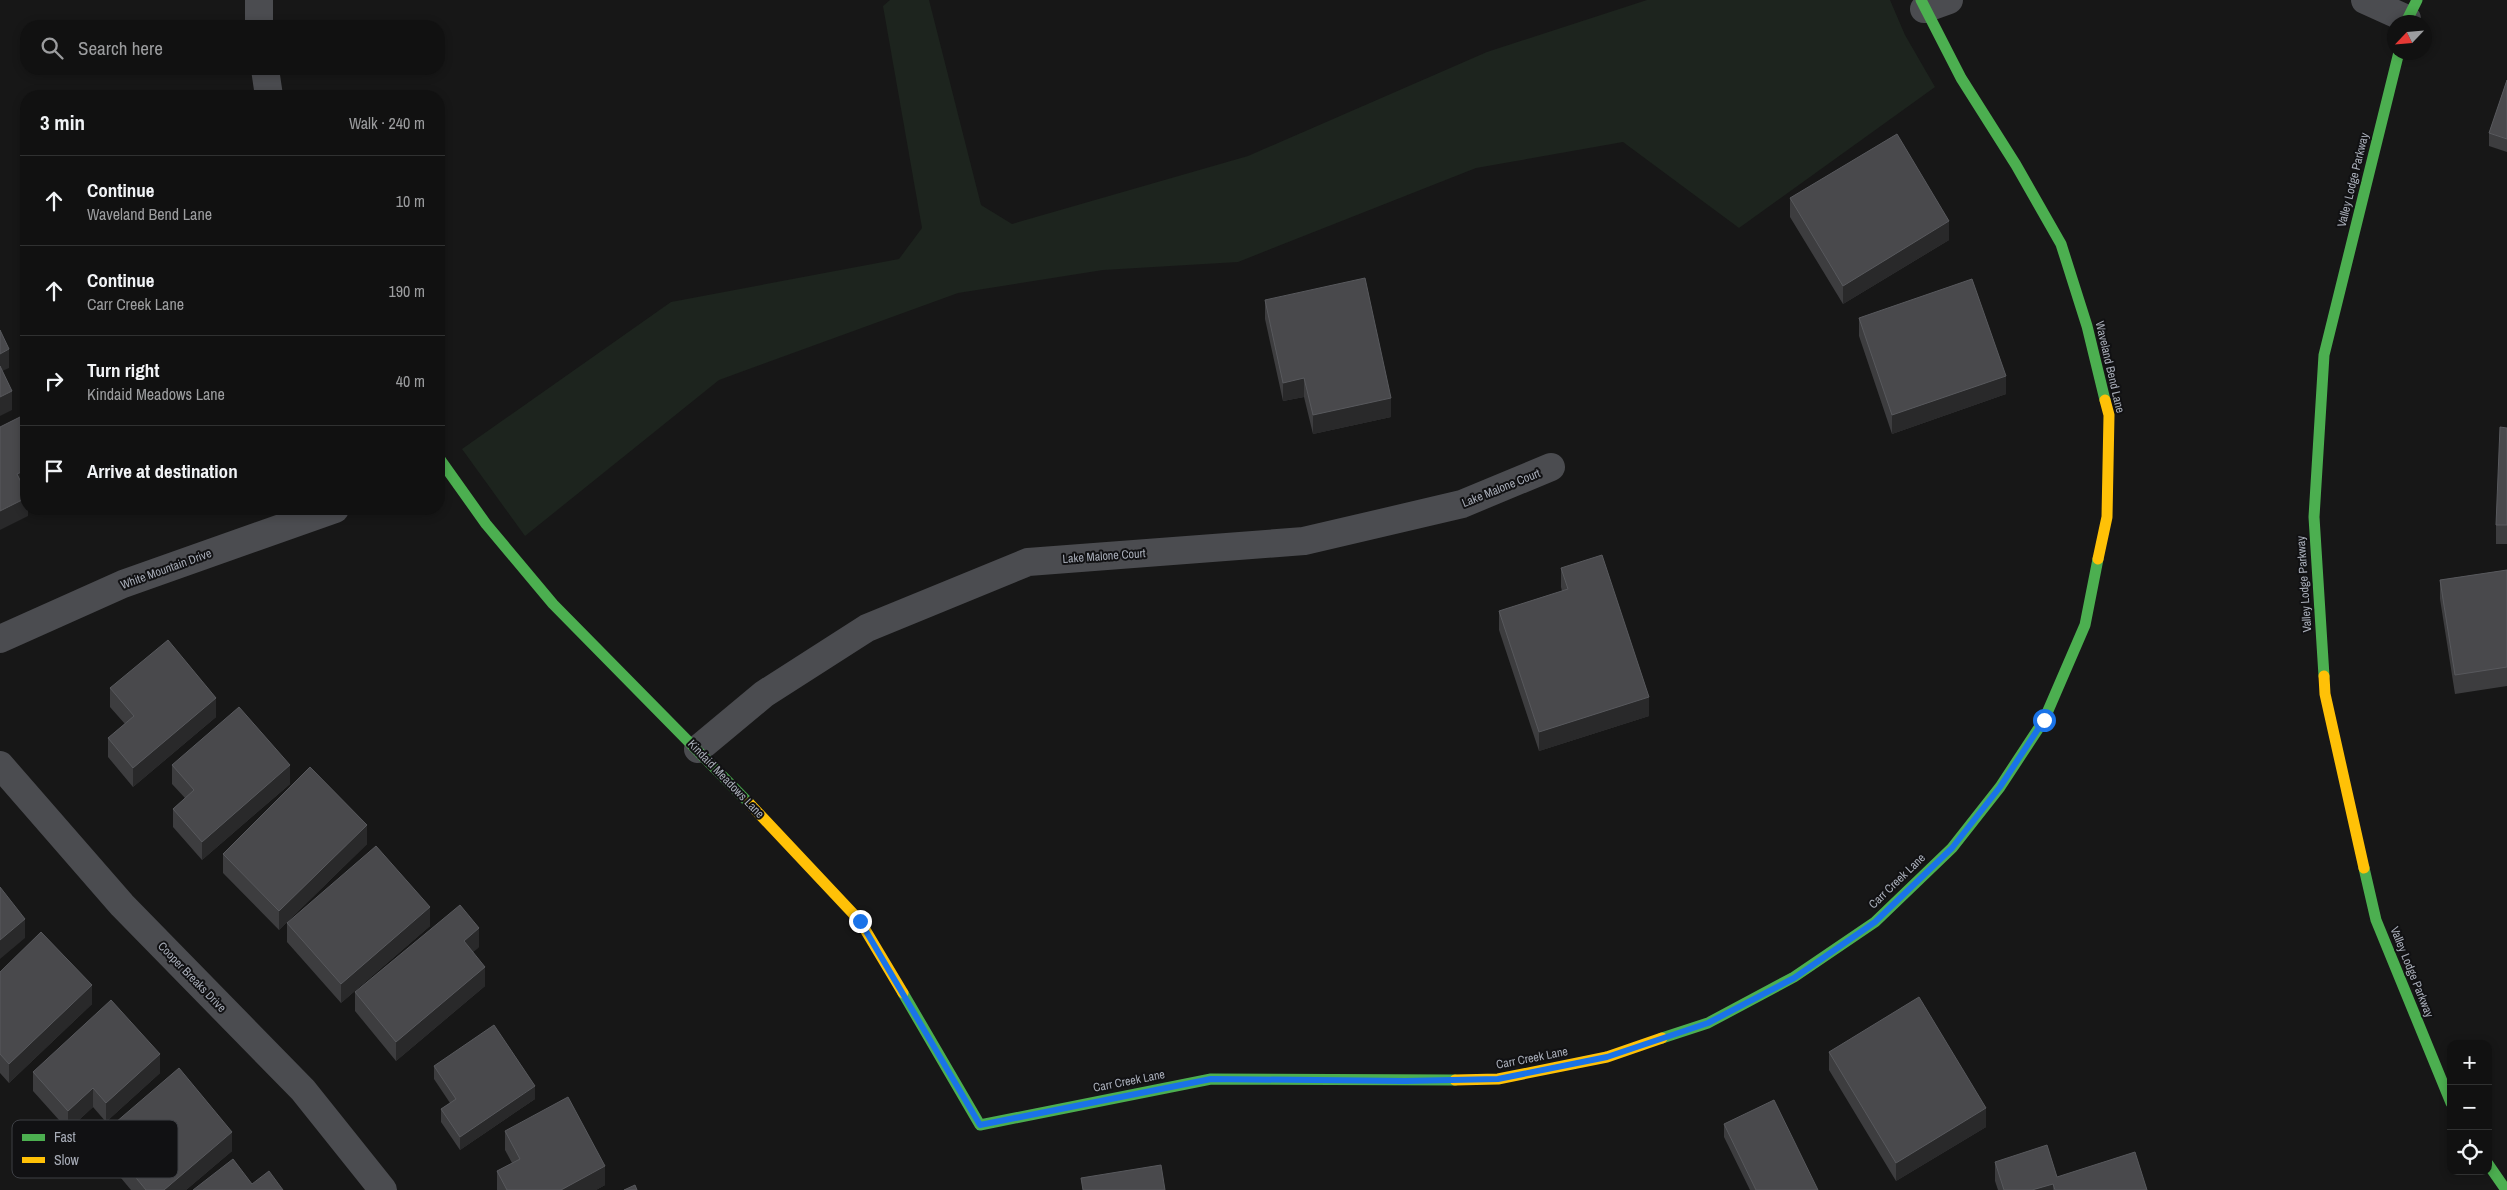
<!DOCTYPE html>
<meta charset="utf-8">
<style>
body{margin:0;font-family:"Archivo Narrow",sans-serif;background:#1e1f1f;color:#f1f3f6}
.controls{position:absolute;right:15px;bottom:15px;display:grid;overflow:hidden;border-radius:10px;box-shadow:0 2px 8px #0003}
.controls button{width:45px;height:45px;display:grid;place-items:center;padding:0;border:0;border-bottom:1px solid #303131;background:#111;color:#f1f3f6;font:25px sans-serif}
.compass{position:absolute;left:2387px;top:15px;width:45px;height:45px;border-radius:50%;background:#111;box-shadow:0 2px 8px #0003;rotate:244deg}
.stop{position:absolute;width:15px;height:15px;margin:-11px;border:4px solid #1a73e8;border-radius:50%;background:#fff}
.stop.end{background:#1a73e8;border-color:#fff;box-shadow:0 1px 5px #0008}
.list{margin:0;padding:0;list-style:none}
h2{display:flex;justify-content:space-between;align-items:center;height:65px;margin:0;padding:0 20px;font-size:21px}
h2 small{font-size:16px;font-weight:400;color:#9c9d9f}
.list li{display:grid;grid-template-columns:32px 1fr auto;gap:15px;align-items:center;box-sizing:border-box;height:90px;padding:0 20px;border-top:1px solid #303131}
.list b{display:block;font-size:19px;white-space:nowrap}
.list p{margin:0;font-size:16px;white-space:nowrap;color:#9c9d9f}
.list em{font-size:16px;font-style:normal;color:#9c9d9f}
.icon{flex:none;width:28px;height:28px;fill:none;stroke:currentColor;stroke-width:2;stroke-linecap:round;stroke-linejoin:round}
.map{position:relative;flex:none;width:2507px;height:1190px;overflow:hidden}
.search{position:absolute;background:#111;box-shadow:0 2px 8px #0003;left:20px;top:20px;width:425px;height:55px;display:flex;align-items:center;gap:12px;box-sizing:border-box;padding:0 18px;border-radius:20px;color:#9c9d9f;font-size:19px}
.panel{position:absolute;background:#111;box-shadow:0 2px 8px #0003;left:20px;top:90px;width:425px;height:425px;border-radius:20px}
.map>svg:first-child{display:block}
</style>
<div class="map">
<svg width="2507" height="1190" viewBox="0 0 2507 1190">
<rect width="100%" height="100%" fill="#171717"/>
<path fill="#1d241e" d="M890 0H929L981 205 1012 224 1248 156 1487 52 1647 0H1890L1905 35 1935 87 1739 228 1623 142 1476 168 1238 262 1103 270 958 293 719 380 525 536 462 449 671 302 899 259 922 228 883 6Z"/>
<g fill="none" stroke-linecap="round" stroke-linejoin="round">
<path stroke="#4b4c50" stroke-width="28" d="M259 0V26
M2365 0 2407 19
M1924 9 1949 0
M265 69 269 96
M0 639 123 584 335 509
M698 749 764 694 867 628 1028 562 1304 541 1462 504 1551 467
M0 765 122 905 303 1090 383 1190"/>
<path stroke="#4caf50" stroke-width="11" d="M1921 0 1961 78 2016 165 2061 244 2087 326 2105 400
M2406 22 2417 0
M439 458 486 524 553 604 749 803
M2324 676 2314 517 2324 355 2399 52
M2364 868 2376 920 2451 1103
M903 993 980 1125 1211 1079 1455 1080
M1662 1038 1708 1023 1794 977 1875 922 1952 848 2000 787 2044 720 2085 625 2098 559
M2488 1164 2506 1190"/>
<path stroke="#ffc107" stroke-width="11" d="M2098 559 2107 517 2109 415 2105 400
M2324 676 2325 694 2364 868
M749 803 860 921 903 993
M1455 1080 1498 1079 1607 1057 1662 1038"/>
</g>
<path fill="#3d3d3f" d="M2507 80V152L2489 146V133Z
M1790 198 1949 240 1843 304 1790 217Z
M1265 300 1391 417 1313 434 1304 397 1283 401 1265 319Z
M1859 318 2006 394 1892 434 1859 336Z
M2507 428V544H2496V525Z
M1561 568 1649 716 1539 751 1499 630V611L1562 591 1561 587Z
M2507 570V686L2455 694 2440 599V580Z
M110 688 216 717 133 787 108 757V738L125 724 110 707Z
M172 765 290 784 202 860 173 827V809L185 798 172 784Z
M367 844 279 930 223 873V854Z
M287 923 430 926 341 1003 287 942Z
M479 947 473 952 485 986 396 1061 355 1011V992Z
M0 972 92 1004 9 1083 0 1073Z
M1829 1052 1986 1127 1896 1181 1829 1070Z
M434 1066 535 1099 460 1150 441 1122V1109L450 1103 434 1079Z
M33 1072 160 1073 106 1122 93 1107 68 1130 33 1091Z
M1724 1124 1818 1190H1750L1724 1137Z
M505 1131 605 1185 596 1190H497V1171L512 1163 505 1150Z
M101 1135 232 1151 186 1190H131L101 1154Z
M1995 1162 2057 1177 2147 1190H1998L1995 1181Z"/>
<path fill="#29292a" d="M1949 221V240L1843 304V286Z
M9 349V368L0 372V354Z
M2006 376V394L1892 434V415Z
M1304 378V397L1283 401V383Z
M12 391V410L0 416V397Z
M1391 398V417L1313 434V415Z
M26 470V489L17 493V474Z
M26 498V509H28V516L0 530V511Z
M1649 697V716L1539 751V732Z
M216 698V717L133 787V768Z
M290 765V784L202 860V842Z
M367 825V844L279 930V911Z
M430 907V926L341 1003V984Z
M25 919V938L0 959V940Z
M479 928V947L464 960V941Z
M485 967V986L396 1061V1042Z
M92 985V1004L9 1083V1064Z
M160 1054V1073L106 1122V1103Z
M535 1086V1099L460 1150V1137Z
M93 1088V1107L68 1130V1111Z
M1986 1108V1127L1896 1181V1163Z
M232 1132V1151L186 1190H164Z
M605 1166V1185L596 1190H561Z
M2053 1184V1190H2032Z"/>
<path fill="#49494c" stroke="#58595d" d="M2507 80V139L2489 133Z
M1897 134 1949 221 1843 286 1790 198Z
M1365 278 1391 398 1313 415 1304 378 1283 383 1265 300Z
M1972 279 2006 376 1892 415 1859 318Z
M0 330 9 349 0 354Z
M0 366 12 391 0 397Z
M22 416 26 425V470L17 474 26 492V498L0 511V427Z
M2500 427 2507 428V525H2496Z
M1602 555 1649 697 1539 732 1499 611 1568 589 1561 568Z
M2507 570V667L2455 675 2440 580Z
M168 640 216 698 133 768 108 738 134 716 110 688Z
M239 707 290 765 202 842 173 809 194 790 172 765Z
M310 767 367 825 279 911 223 854Z
M376 846 430 907 341 984 287 923Z
M0 887 25 919 0 940Z
M460 905 479 928 464 941 485 967 396 1042 355 992Z
M41 932 92 985 9 1064 0 1054V972Z
M1919 997 1986 1108 1896 1163 1829 1052Z
M111 1000 160 1054 106 1103 93 1088 68 1111 33 1072Z
M494 1025 535 1086 460 1137 441 1109 456 1099 434 1066Z
M179 1068 232 1132 164 1190H146L101 1135Z
M568 1097 605 1166 561 1190H507L497 1171 520 1159 505 1131Z
M1774 1100 1818 1190H1756L1724 1124Z
M2047 1145 2057 1177 2135 1152 2147 1190H2055L2053 1184 2032 1190H2004L1995 1162Z
M233 1159 252 1184 269 1171 283 1190H193Z
M1161 1165 1165 1190H1083L1081 1178Z
M635 1185 637 1190H624Z"/>
<g fill="none" stroke-linecap="round" stroke-linejoin="round">
<path stroke="#1a73e8" stroke-width="6" d="M860 921 980 1125 1211 1079 1405 1081 1498 1079 1607 1057 1708 1023 1794 978 1875 922 1952 848 2000 787 2044 720"/>
</g>
<g text-anchor="middle" dominant-baseline="central" stroke-width="4" stroke-linejoin="round" paint-order="stroke">
<g font-size="12" fill="#a8adb8" stroke="#111113">
<text transform="translate(2353 180) rotate(-76)">Valley Lodge Parkway</text>
<text transform="translate(2110 367) rotate(77)">Waveland Bend Lane</text>
<text transform="translate(1501 488) rotate(-22)">Lake Malone Court</text>
<text transform="translate(1104 556) rotate(-4)">Lake Malone Court</text>
<text transform="translate(166 569) rotate(-20)">White Mountain Drive</text>
<text transform="translate(2304 584) rotate(-94)">Valley Lodge Parkway</text>
<text transform="translate(726 779) rotate(46)">Kindaid Meadows Lane</text>
<text transform="translate(1897 881) rotate(-44)">Carr Creek Lane</text>
<text transform="translate(2412 972) rotate(68)">Valley Lodge Parkway</text>
<text transform="translate(192 977) rotate(46)">Cooper Breaks Drive</text>
<text transform="translate(1532 1058) rotate(-11)">Carr Creek Lane</text>
<text transform="translate(1129 1081) rotate(-11)">Carr Creek Lane</text>
</g>
</g>
<rect x="12" y="1120" width="166" height="58" rx="8" fill="#111113" stroke="#3e4045" stroke-width="1"/>
<rect x="22" y="1134" width="23" height="7" fill="#4caf50"/>
<rect x="22" y="1157" width="23" height="6" fill="#ffc107"/>
<g font-size="14" fill="#a8adb8">
<text x="54" y="1142">Fast</text>
<text x="54" y="1165">Slow</text>
</g>
</svg>
<div class="controls">
<button>+</button>
<button>−</button>
<button><svg class="icon" aria-label="locate" viewBox="0 0 24 24"><circle cx="12" cy="12" r="6"/><path d="M12 2v4M12 18v4M2 12h4M18 12h4"/></svg></button>
</div>
<svg class="compass" viewBox="-18 -18 36 36"><path d="M0-13l5 13h-10z" fill="#e53935"/><path d="M0 13l5-13h-10z" fill="#9c9d9f"/></svg>
<div class="stop" style="left:2044px;top:720px"></div>
<div class="stop end" style="left:860px;top:921px"></div>
<div class="search"><svg class="icon" aria-label="search" viewBox="0 0 24 24"><circle cx="10" cy="10" r="6"/><path d="M15 15l6 6"/></svg>Search here</div>
<section class="panel">
<h2>3 min<small>Walk · 240 m</small></h2>
<ul class="list">
<li><svg class="icon" aria-label="ahead" viewBox="0 0 24 24"><path d="M12 20V5M6 11l6-6 6 6"/></svg><div><b>Continue</b><p>Waveland Bend Lane</p></div><em>10 m</em></li>
<li><svg class="icon" aria-label="ahead" viewBox="0 0 24 24"><path d="M12 20V5M6 11l6-6 6 6"/></svg><div><b>Continue</b><p>Carr Creek Lane</p></div><em>190 m</em></li>
<li><svg class="icon" aria-label="right" viewBox="0 0 24 24"><path d="M7 20v-9h11M14 6l5 5-5 5"/></svg><div><b>Turn right</b><p>Kindaid Meadows Lane</p></div><em>40 m</em></li>
<li><svg class="icon" aria-label="arrive" viewBox="0 0 24 24"><path d="M6 21V4h12l-3 4 3 4H6"/></svg><div><b>Arrive at destination</b></div></li>
</ul>
</section>
</div>
